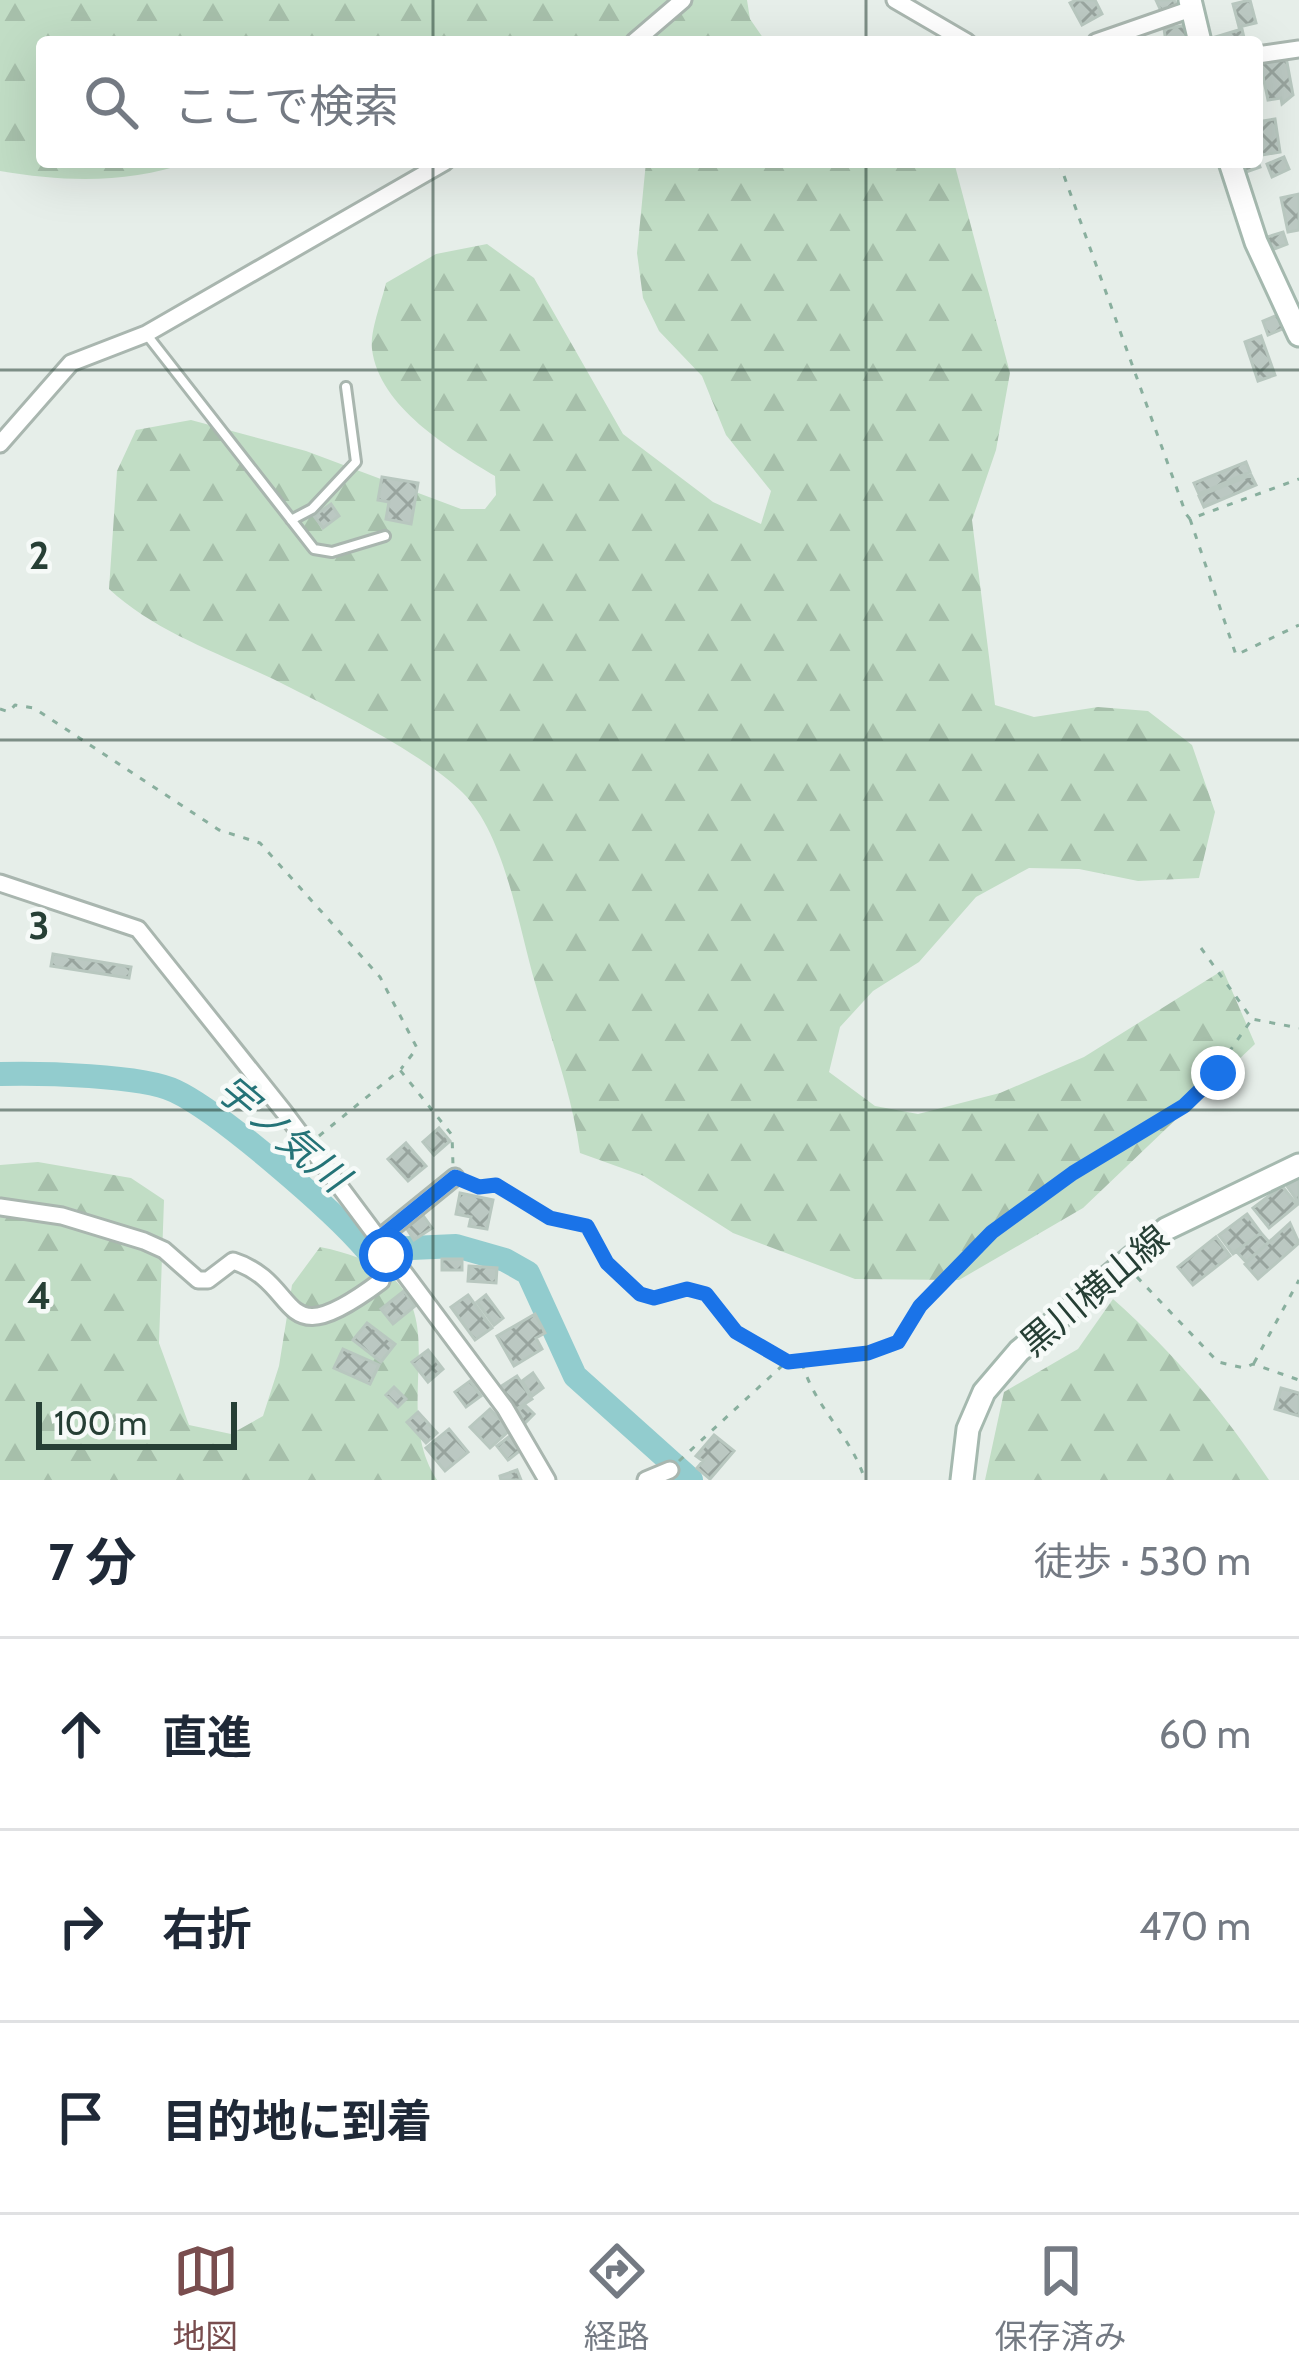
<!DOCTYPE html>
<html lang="ja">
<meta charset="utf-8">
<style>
body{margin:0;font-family:Cabin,"Noto Sans JP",sans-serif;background:#f2f2f3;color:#1f2937}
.scale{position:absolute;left:36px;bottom:30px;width:201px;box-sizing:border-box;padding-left:12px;border:6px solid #263f35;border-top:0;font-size:33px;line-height:42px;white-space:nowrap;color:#263f35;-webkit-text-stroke:9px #f6faf8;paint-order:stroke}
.stop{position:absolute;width:36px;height:36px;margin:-27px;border:9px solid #1a73e8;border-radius:50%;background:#fff}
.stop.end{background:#1a73e8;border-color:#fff;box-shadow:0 3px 12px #0008}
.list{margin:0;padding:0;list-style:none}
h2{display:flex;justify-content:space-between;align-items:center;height:156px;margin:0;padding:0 48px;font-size:51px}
h2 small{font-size:39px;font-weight:400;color:#747a83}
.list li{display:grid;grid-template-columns:78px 1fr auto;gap:36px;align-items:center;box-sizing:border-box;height:192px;padding:0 48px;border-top:3px solid #e0e1e3}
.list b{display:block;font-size:45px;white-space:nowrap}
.list em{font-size:39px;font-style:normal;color:#747a83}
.icon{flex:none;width:66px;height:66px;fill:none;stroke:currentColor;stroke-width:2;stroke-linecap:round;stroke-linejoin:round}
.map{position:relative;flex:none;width:1299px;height:1480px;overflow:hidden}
.search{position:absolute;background:#fff;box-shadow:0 12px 48px #0002;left:36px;right:36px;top:36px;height:132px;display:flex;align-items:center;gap:30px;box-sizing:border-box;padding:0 42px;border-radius:12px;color:#747a83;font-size:45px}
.sheet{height:732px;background:#fff}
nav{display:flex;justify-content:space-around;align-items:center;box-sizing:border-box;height:168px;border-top:3px solid #e0e1e3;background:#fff;font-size:33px;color:#747a83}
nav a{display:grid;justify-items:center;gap:6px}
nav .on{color:#794d4e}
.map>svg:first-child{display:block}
</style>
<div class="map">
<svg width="1299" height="1480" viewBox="0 0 1299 1480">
<defs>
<pattern id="forest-firs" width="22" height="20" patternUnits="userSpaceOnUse" patternTransform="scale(3)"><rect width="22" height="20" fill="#c1ddc5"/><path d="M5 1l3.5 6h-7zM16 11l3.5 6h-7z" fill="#a6bfaa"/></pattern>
<pattern id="building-cross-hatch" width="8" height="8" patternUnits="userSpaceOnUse" patternTransform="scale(3)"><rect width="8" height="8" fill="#bbc8c2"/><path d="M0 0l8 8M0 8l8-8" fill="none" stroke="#98a49e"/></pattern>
</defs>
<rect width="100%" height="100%" fill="#e6eee9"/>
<path fill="url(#forest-firs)" d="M0 0H747L750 19 766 42H42V162H190C127 184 65 182 0 171Z
M646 162H954L1010 373 996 450 972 520 995 705 1034 717 1098 707 1148 711 1192 745 1215 812 1199 878 1138 881 1079 869 1029 868 976 897 919 962 873 991 840 1027 829 1072 875 1106 918 1114 1000 1093 1084 1057 1223 970 1255 1044 1083 1208 959 1280 855 1279 733 1233 644 1176 580 1153C572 1094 552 1043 536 986 519 930 506 835 462 792 423 754 341 713 291 688 229 656 160 636 109 589L117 471 136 430 191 420 306 451 461 509H485L496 495 495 476C450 449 379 407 372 349 370 330 382 301 386 283L436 254 487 244 534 278 623 434 713 502 761 524 771 491 726 435 702 376 659 331 643 298 637 253Z
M38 1162 131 1178 164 1200 159 1343 189 1425 231 1434 263 1416 279 1366 292 1285 320 1247C484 1280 380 1392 437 1480H0V1165Z
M1113 1299C1175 1354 1223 1411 1269 1480H985L1004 1392 1078 1349Z"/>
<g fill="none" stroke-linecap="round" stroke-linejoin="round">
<path stroke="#92ccce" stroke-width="24" d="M0 1074C39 1073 142 1075 175 1091 220 1112 334 1211 367 1250L456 1246 505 1260 528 1273 575 1376 691 1480"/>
</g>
<path fill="url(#building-cross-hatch)" stroke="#b8c7bf" stroke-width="3" d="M1076 0H1095L1102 14 1082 25 1070 3Z
M1156 0H1174L1176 4 1161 11Z
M1250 0 1256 23 1239 27 1233 4Z
M1187 25 1190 42H1166L1164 29Z
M1242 29 1245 42H1213L1212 38Z
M1286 57 1293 95 1282 104 1281 98 1268 100 1260 62Z
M1275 119 1280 152 1262 155 1257 122Z
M1284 157 1289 169 1272 177 1267 164Z
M1257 159 1260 167 1243 173 1239 162Z
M1299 194V230L1288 232 1281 198Z
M1283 232 1287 244 1269 251 1264 238Z
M1280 314 1285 328 1268 335 1263 321Z
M1261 336 1275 375 1258 381 1245 342Z
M1246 462 1250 472 1199 494 1194 483Z
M1251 475 1256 485 1204 507 1199 496Z
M382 477 418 483 411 524 386 519 389 502 378 500Z
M331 504 339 516 323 528 314 516Z
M53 954 131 967 129 978 51 966Z
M439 1128 450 1141 434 1155 423 1142Z
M406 1143 426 1166 408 1181 388 1159Z
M1299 1177V1203L1287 1186Z
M1282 1186 1297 1205 1269 1228 1253 1208Z
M460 1193 493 1200 487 1229 469 1226 471 1217 456 1214Z
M422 1214 432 1228 414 1240 405 1226Z
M1247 1214 1261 1233 1233 1254 1219 1235Z
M1290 1223 1299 1243 1258 1279 1245 1264Z
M1261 1233 1269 1242 1246 1262 1236 1251Z
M1216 1237 1230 1256 1193 1285 1178 1267Z
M442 1259H462V1270H442Z
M469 1266 497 1268 496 1283 468 1281Z
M404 1291 415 1306 393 1324 381 1309Z
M468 1295 492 1328 475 1340 451 1307Z
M486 1295 503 1318 494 1325 477 1302Z
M535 1314 545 1333 536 1338 542 1349 514 1366 497 1336Z
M367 1323 395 1344 381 1362 353 1340Z
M343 1349 379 1365 370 1384 334 1368Z
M428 1350 443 1369 428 1382 412 1362Z
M533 1373 543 1388 532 1396 522 1381Z
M517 1376 532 1399 512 1412 497 1389Z
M470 1381 481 1396 466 1407 455 1392Z
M394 1387 406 1399 398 1407 386 1395Z
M1281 1388 1299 1393V1416L1275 1409Z
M525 1405 534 1414 524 1424 515 1414Z
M490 1409 510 1430 490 1448 470 1427Z
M418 1412 437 1433 426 1443 407 1422Z
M449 1429 468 1452 445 1471 426 1448Z
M511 1435 522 1449 508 1460 497 1446Z
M714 1435 734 1451 710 1479 697 1468 703 1461 696 1456Z
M517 1470 521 1480H501L500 1476Z"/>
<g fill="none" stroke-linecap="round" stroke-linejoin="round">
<defs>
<path id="lane" d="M147 335 314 549 332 552 385 536
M291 520 312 509 356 462 346 387"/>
<path id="street" d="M895 0 967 42
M634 42 683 0
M1096 42 1191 9
M1257 55 1299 49
M0 444 71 363 146 334 445 162
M0 883 138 929 284 1112 505 1408 547 1480
M0 1207 62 1216 144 1241 164 1250 198 1280H208L233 1261C305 1284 274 1361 381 1281L386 1255
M376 1241 455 1177
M646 1480 670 1470"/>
<path id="secondary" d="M1190 0 1200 42
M1230 162 1256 242 1299 335
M962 1480 968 1429 984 1392 1019 1351 1166 1229 1299 1165"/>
</defs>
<use href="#lane" stroke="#a9b6af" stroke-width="14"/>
<use href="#street" stroke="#a9b6af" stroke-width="21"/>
<use href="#secondary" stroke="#a5b9af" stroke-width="27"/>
<path stroke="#89af9e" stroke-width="3" stroke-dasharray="6 9" stroke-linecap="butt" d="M1059 162 1186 514 1190 519 1299 479
M1190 519 1236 655 1299 625
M0 709 9 712 15 705 34 708 219 830 260 843 380 977 417 1048 401 1069
M1201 948 1252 1019 1299 1028
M319 1136 400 1070 452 1135 453 1165
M468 1184 496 1185 550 1218 587 1227 607 1263 640 1295 654 1297 687 1289 706 1295 736 1332 786 1361
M1137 1277 1218 1362 1244 1368 1253 1364 1299 1380
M802 1363C816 1410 851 1435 865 1480
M1254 1363 1299 1280
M679 1461 784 1364 868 1353 898 1342 920 1307 992 1231 1204 1088 1252 1019"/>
<use href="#lane" stroke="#fff" stroke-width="8"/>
<use href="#street" stroke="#fff" stroke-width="15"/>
<use href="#secondary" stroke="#fff" stroke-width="21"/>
</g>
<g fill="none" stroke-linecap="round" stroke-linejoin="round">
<path stroke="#1a73e8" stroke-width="15" d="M386 1255 376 1241 455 1177 479 1187 496 1185 550 1218 587 1226 607 1263 640 1294 654 1298 687 1289 706 1294 736 1332 788 1362 868 1353 898 1342 920 1306 992 1232 1073 1173 1184 1106 1218 1073"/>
</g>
<path fill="none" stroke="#263f35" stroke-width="3" stroke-opacity="0.55" d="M433 0V42M866 0V42M433 162V1480M866 162V1480M0 370H1299M0 740H1299M0 1110H1299"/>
<g text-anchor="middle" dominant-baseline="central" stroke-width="9" stroke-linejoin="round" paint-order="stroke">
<g font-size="36" fill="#263f35" stroke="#f6faf8">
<text transform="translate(1094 1290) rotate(-40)">黒川横山線</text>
</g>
<g font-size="39" font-style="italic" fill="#247377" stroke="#f6faf8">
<text transform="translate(283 1133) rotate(40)">宇ノ気川</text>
</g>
</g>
<g font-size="39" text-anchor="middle" font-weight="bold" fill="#263f35" stroke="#f6faf8" stroke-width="9" stroke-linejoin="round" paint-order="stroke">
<text x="39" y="569">2</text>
<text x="39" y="939">3</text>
<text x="39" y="1309">4</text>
</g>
</svg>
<div class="scale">100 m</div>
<div class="stop" style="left:386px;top:1255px"></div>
<div class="stop end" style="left:1218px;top:1073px"></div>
<div class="search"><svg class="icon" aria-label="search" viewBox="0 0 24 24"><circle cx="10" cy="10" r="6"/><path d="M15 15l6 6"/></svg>ここで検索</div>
</div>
<section class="sheet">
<h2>7 分<small>徒歩 · 530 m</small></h2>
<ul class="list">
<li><svg class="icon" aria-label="ahead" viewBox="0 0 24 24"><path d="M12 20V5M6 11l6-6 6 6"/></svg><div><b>直進</b></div><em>60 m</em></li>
<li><svg class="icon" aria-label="right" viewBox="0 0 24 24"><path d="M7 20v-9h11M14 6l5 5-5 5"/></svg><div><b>右折</b></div><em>470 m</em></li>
<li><svg class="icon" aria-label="arrive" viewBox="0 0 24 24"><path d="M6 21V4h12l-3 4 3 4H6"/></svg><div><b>目的地に到着</b></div></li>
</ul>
</section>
<nav>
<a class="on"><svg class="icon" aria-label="map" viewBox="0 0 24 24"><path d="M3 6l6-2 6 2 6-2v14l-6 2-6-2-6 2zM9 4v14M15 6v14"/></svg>地図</a>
<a><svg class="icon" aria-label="directions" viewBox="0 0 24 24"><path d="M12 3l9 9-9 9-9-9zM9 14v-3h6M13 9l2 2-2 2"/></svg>経路</a>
<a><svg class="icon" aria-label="saved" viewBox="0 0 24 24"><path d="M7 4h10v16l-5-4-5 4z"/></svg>保存済み</a>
</nav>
